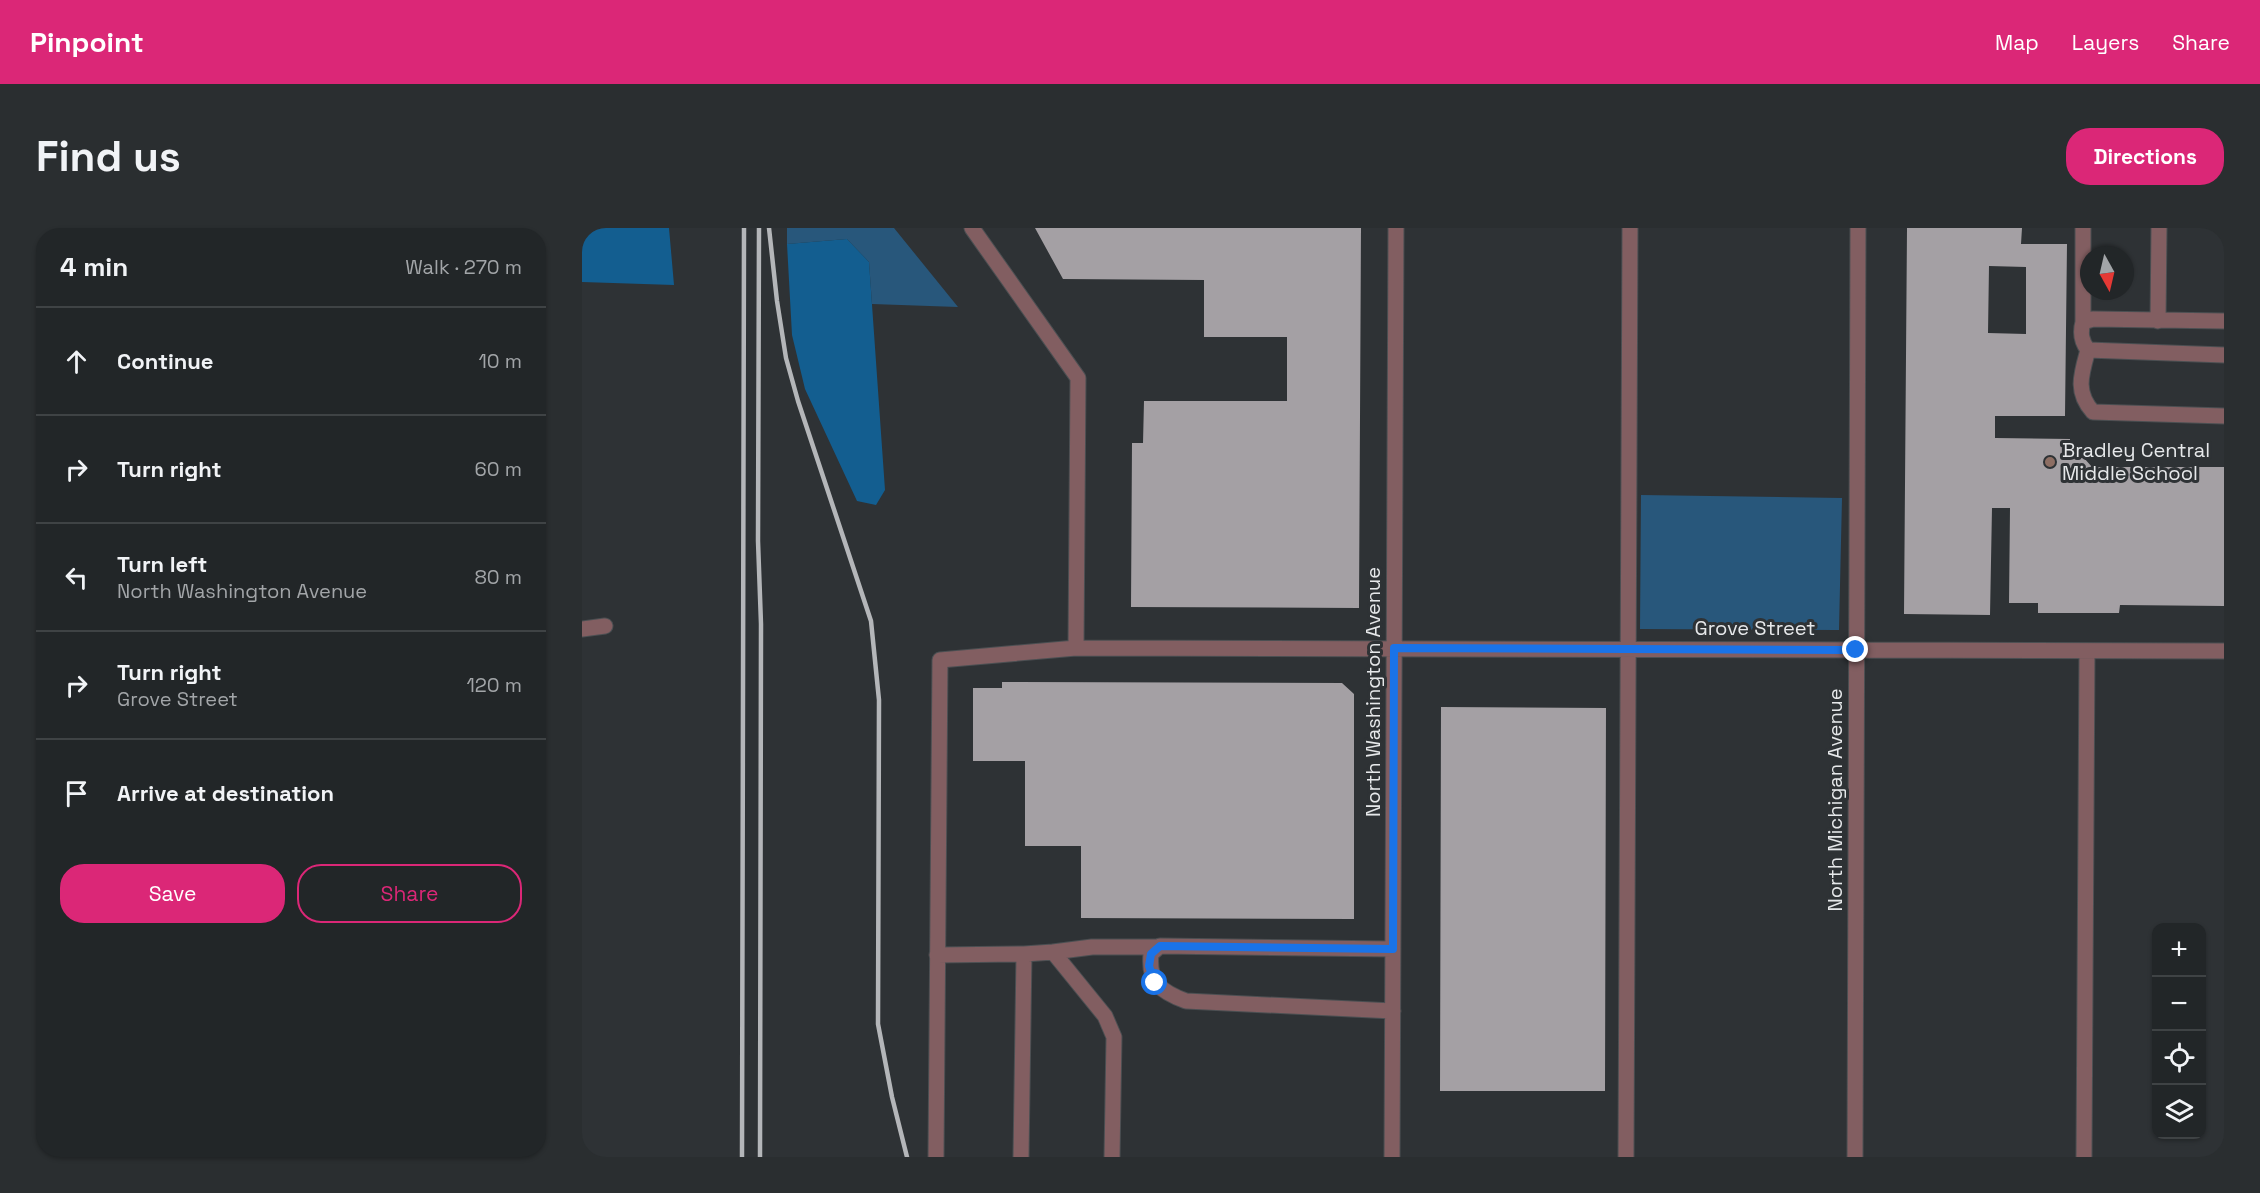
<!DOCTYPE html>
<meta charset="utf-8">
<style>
body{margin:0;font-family:"Space Grotesk",sans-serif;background:#2a2e30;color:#f1f3f6}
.controls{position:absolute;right:18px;bottom:18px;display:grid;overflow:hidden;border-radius:12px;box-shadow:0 2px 4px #0004}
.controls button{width:54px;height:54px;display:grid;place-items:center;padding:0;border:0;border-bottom:2px solid #3f4345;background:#222628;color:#f1f3f6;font:30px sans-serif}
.compass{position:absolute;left:1498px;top:18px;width:54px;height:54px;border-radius:50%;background:#222628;box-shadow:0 2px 4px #0004;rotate:172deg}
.stop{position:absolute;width:18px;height:18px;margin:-14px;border:4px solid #1a73e8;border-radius:50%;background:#fff}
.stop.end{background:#1a73e8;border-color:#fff;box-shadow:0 2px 6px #0008}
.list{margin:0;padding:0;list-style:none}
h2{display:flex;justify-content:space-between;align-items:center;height:78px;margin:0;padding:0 24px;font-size:26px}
h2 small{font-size:20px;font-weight:400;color:#a2a5a8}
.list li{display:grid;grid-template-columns:39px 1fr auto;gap:18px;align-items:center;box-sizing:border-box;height:108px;padding:0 24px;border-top:2px solid #3f4345}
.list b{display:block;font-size:22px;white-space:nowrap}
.list p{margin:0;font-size:20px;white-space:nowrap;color:#a2a5a8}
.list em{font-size:20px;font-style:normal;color:#a2a5a8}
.actions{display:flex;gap:12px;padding:18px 24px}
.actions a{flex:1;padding:14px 0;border:2px solid #db2777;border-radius:24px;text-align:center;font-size:21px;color:#db2777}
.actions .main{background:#db2777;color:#fff}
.icon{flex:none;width:33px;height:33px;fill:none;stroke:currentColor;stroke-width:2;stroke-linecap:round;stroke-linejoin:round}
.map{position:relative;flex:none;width:1642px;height:929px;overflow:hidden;border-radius:24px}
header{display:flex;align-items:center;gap:36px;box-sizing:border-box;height:84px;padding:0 30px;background:#db2777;color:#fff}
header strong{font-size:28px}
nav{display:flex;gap:33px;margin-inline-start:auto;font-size:21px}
.intro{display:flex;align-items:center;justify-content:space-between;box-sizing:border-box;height:144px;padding:0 36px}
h1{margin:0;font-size:42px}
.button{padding:15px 27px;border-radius:24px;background:#db2777;color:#fff;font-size:21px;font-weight:700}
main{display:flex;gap:36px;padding:0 36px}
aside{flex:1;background:#222628;border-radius:24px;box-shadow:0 2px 4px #0004}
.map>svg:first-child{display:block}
</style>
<header>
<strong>Pinpoint</strong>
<nav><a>Map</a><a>Layers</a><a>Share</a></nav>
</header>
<div class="intro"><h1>Find us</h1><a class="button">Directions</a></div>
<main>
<aside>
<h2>4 min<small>Walk · 270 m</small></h2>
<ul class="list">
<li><svg class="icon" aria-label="ahead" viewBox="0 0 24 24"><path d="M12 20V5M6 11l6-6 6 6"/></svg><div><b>Continue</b></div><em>10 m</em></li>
<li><svg class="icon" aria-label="right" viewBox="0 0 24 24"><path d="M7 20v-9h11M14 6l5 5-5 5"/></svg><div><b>Turn right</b></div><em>60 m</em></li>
<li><svg class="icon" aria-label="left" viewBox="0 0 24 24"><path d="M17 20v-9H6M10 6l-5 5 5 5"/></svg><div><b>Turn left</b><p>North Washington Avenue</p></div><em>80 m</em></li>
<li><svg class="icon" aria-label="right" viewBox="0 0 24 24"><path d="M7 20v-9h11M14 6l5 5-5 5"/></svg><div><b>Turn right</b><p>Grove Street</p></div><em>120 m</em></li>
<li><svg class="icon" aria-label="arrive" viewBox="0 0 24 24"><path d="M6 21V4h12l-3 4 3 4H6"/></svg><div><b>Arrive at destination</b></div></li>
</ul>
<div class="actions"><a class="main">Save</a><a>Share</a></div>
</aside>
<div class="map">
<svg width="1642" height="929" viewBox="0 0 1642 929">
<rect width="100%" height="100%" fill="#2e3235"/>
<path fill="#28577b" d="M205 0H312L376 79 290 76 287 34 265 11 205 16Z
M1059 267 1260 270 1257 402 1058 401Z"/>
<path fill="#135e90" d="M0 0H87L92 57 0 54Z
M265 11 287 34 303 262 294 277 275 273 223 161 210 107 205 16Z"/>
<path fill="#a4a0a4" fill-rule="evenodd" d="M453 0H779L777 380 549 379 550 215H561L562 173H705V109H622V52L481 51Z
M1325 0H1440L1439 16H1485L1483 188H1413V210L1488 211V230H1502L1510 239H1642V378L1538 377 1537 385H1456V375H1427L1428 280H1410L1408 387 1322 386ZM1407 38 1444 39V106L1406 105Z
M420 454 760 455 772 466V691L499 690V618H443V533H391V460H420Z
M859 479 1024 480 1023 863H858Z"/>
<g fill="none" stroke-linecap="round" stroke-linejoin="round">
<defs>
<path id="minor" d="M390 0 496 150 494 420
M1501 0V94
M1576 93 1577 0
M1642 93 1511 91 1501 94C1498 105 1499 113 1506 122L1642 127
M1506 122C1499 147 1493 164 1511 184L1642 188
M0 401 23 398
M471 724 510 719H574
M442 726 471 724 523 788 532 809 530 929
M355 727 442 726 439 929
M811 783 604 773C579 764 566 754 569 726L578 718 811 721
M354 929 358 432 494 420 1642 423
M810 929 814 0
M1044 929 1048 0
M1273 929 1276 0
M1502 929 1505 423"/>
</defs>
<use href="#minor" stroke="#4b4f52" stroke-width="17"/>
<use href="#minor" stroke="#825e61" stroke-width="15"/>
<path stroke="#b4b6b9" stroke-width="4.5" d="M177 0 176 313 179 396 178 929
M187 0 195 73 204 130 216 173 289 393 297 472 296 796 310 869 325 929
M160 929 162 0"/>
</g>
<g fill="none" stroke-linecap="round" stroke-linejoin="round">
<path stroke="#1a73e8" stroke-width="8" d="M573 755 567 738 569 726 578 718 811 721 812 420 1274 422"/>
</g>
<circle fill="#8d6e63" stroke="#2e3235" stroke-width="2" cx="1468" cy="234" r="6"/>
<g text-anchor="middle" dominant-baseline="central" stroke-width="6" stroke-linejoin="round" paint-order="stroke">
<g font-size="20" fill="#e6e8ea" stroke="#2e3235" text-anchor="start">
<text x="1480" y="222">Bradley Central<tspan x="1480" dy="23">Middle School</tspan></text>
</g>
<g font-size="20" fill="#e6e8ea" stroke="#2e3235">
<text x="1173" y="400">Grove Street</text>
<text transform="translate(791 464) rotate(-90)">North Washington Avenue</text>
<text transform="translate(1253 572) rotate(-90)">North Michigan Avenue</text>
</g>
</g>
</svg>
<div class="controls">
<button>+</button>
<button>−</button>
<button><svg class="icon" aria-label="locate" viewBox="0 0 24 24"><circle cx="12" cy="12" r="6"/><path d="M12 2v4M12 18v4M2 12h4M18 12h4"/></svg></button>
<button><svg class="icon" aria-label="layers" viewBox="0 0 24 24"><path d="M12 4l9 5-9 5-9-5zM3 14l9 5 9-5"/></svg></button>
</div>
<svg class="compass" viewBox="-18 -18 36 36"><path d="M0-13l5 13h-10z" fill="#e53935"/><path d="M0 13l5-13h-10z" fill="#a2a5a8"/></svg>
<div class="stop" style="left:573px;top:755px"></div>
<div class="stop end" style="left:1274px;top:422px"></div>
</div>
</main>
